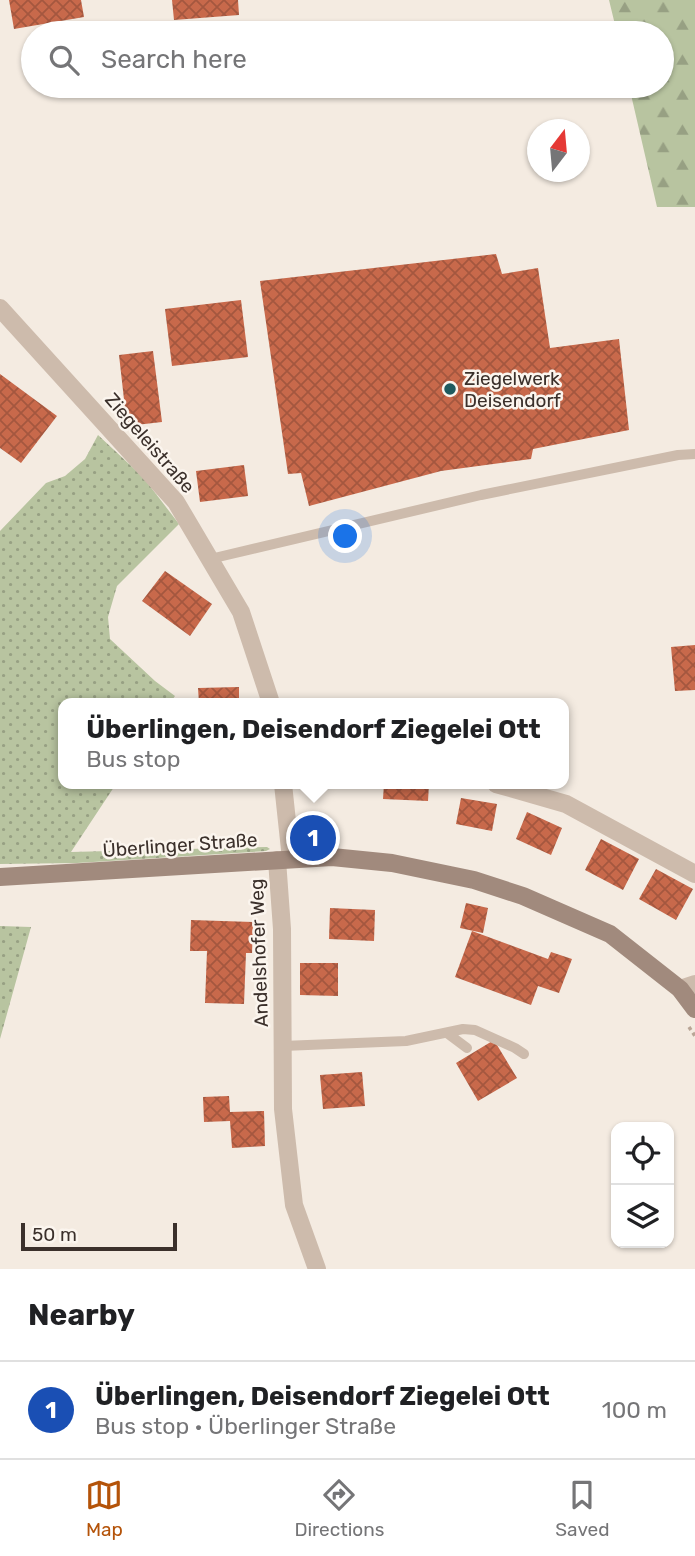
<!DOCTYPE html>
<meta charset="utf-8">
<style>
body{margin:0;font-family:Rubik,sans-serif;background:#f2f2f2;color:#202124}
.controls{position:absolute;right:21px;bottom:21px;display:grid;overflow:hidden;border-radius:14px;box-shadow:0 2px 5px #0004}
.controls button{width:63px;height:63px;display:grid;place-items:center;padding:0;border:0;border-bottom:2px solid #e0e0e0;background:#fff;color:#202124;font:35px sans-serif}
.compass{position:absolute;left:527px;top:119px;width:63px;height:63px;border-radius:50%;background:#fff;box-shadow:0 2px 5px #0004;rotate:16deg}
.scale{position:absolute;left:21px;bottom:18px;width:156px;box-sizing:border-box;padding-left:7px;border:4px solid #3b302b;border-top:0;font-size:19px;line-height:24px;white-space:nowrap;color:#3b302b;-webkit-text-stroke:5px #fbf5ee;paint-order:stroke}
.you{position:absolute;left:346px;top:537px;width:24px;height:24px;margin:-18px;border:5px solid #fff;border-radius:50%;background:#1a73e8;box-shadow:0 0 0 10px #1a73e833}
.badge{display:grid;place-items:center;width:46px;height:46px;border-radius:50%;background:#b45309;color:#fff;font-size:23px;font-weight:700}
.pin{position:absolute;translate:-50% -50%;border:4px solid #fff;box-shadow:0 2px 7px #0006}
.popup{position:absolute;left:58px;top:698px;width:511px;height:91px;box-sizing:border-box;display:grid;place-content:center;border-radius:14px;background:#fff;filter:drop-shadow(0 2px 5px #0005);font-size:23px;white-space:nowrap;color:#757577}
.popup b{font-size:26px;color:#202124}
.popup::after{content:'';position:absolute;left:50%;top:100%;margin-left:-14px;border:14px solid transparent;border-top-color:#fff}
.list{margin:0;padding:0;list-style:none}
h2{display:flex;justify-content:space-between;align-items:center;height:91px;margin:0;padding:0 28px;font-size:30px}
h2 small{font-size:23px;font-weight:400;color:#757577}
.list li{display:grid;grid-template-columns:46px 1fr auto;gap:21px;align-items:center;box-sizing:border-box;height:98px;padding:0 28px;border-top:2px solid #e0e0e0}
.list b{display:block;font-size:26px;white-space:nowrap}
.list p{margin:0;font-size:23px;white-space:nowrap;color:#757577}
.list em{font-size:23px;font-style:normal;color:#757577}
.icon{flex:none;width:38px;height:38px;fill:none;stroke:currentColor;stroke-width:2;stroke-linecap:round;stroke-linejoin:round}
.map{position:relative;flex:none;width:695px;height:1269px;overflow:hidden}
.search{position:absolute;background:#fff;box-shadow:0 2px 5px #0004;left:21px;right:21px;top:21px;height:77px;display:flex;align-items:center;gap:18px;box-sizing:border-box;padding:0 24px;border-radius:38px;color:#757577;font-size:26px}
.sheet{height:189px;background:#fff}
nav{display:flex;justify-content:space-around;align-items:center;box-sizing:border-box;height:98px;border-top:2px solid #e0e0e0;background:#fff;font-size:19px;color:#757577}
nav a{display:grid;justify-items:center;gap:4px}
nav .on{color:#b45309}
.map>svg:first-child{display:block}
</style>
<div class="map">
<svg width="695" height="1269" viewBox="0 0 695 1269">
<defs>
<pattern id="grass-dots" width="8" height="8" patternUnits="userSpaceOnUse" patternTransform="scale(1.75)"><rect width="8" height="8" fill="#b8c4a0"/><path d="M2 2h.1M6 6h.1" fill="none" stroke="#97a083" stroke-width="1.8" stroke-linecap="round"/></pattern>
<pattern id="forest-firs" width="22" height="20" patternUnits="userSpaceOnUse" patternTransform="scale(1.75)"><rect width="22" height="20" fill="#b8c4a0"/><path d="M5 1l3.5 6h-7zM16 11l3.5 6h-7z" fill="#97a083"/></pattern>
<pattern id="building-cross-hatch" width="8" height="8" patternUnits="userSpaceOnUse" patternTransform="scale(1.75)"><rect width="8" height="8" fill="#c8694b"/><path d="M0 0l8 8M0 8l8-8" fill="none" stroke="#a4573f"/></pattern>
</defs>
<rect width="100%" height="100%" fill="#f4ebe1"/>
<path fill="url(#grass-dots)" d="M98 435 143 477 179 524 117 586 108 617 110 639 155 681 175 696 170 703H63V784H116L71 852 267 847 270 849 266 851 77 863 0 864V531L46 483 65 476 85 459Z
M0 926 31 927 0 1039Z"/>
<path fill="url(#forest-firs)" d="M609 0H695V207H657L629 86H662V33H617Z"/>
<path fill="url(#building-cross-hatch)" d="M9 0H81L84 17 14 29Z
M172 0H238L239 15 174 20Z
M496 254 502 274 538 268 550 348 619 339 629 430 533 449 531 459 441 471 309 506 301 473 288 474 260 281Z
M241 300 248 357 172 366 165 309Z
M153 351 162 422 127 426 119 355Z
M0 374 57 416 21 463 0 448Z
M244 465 248 496 200 502 196 471Z
M165 571 212 604 190 636 142 601Z
M695 645V690L675 691 671 647Z
M239 687V703H199L198 688Z
M384 784H429L428 801 383 799Z
M461 798 497 804 492 831 456 824Z
M527 812 562 828 551 855 516 839Z
M601 839 639 859 623 890 585 870Z
M656 869 693 889 676 920 639 899Z
M466 903 488 908 483 933 460 928Z
M330 908 375 910 374 941 329 939Z
M191 920 253 922 252 953H246L244 1004 205 1003 207 951H190Z
M472 931 548 959 551 952 572 959 559 993 538 986 531 1005 455 977Z
M300 963H338V996L300 995Z
M494 1040 517 1078 478 1101 456 1063Z
M362 1072 365 1106 323 1109 320 1075Z
M229 1096 230 1112 264 1111 265 1146 232 1148 230 1121 204 1122 203 1097Z"/>
<g fill="none" stroke-linecap="round" stroke-linejoin="round">
<path stroke="#b9a596" stroke-width="3.5" stroke-dasharray="3.5 3.5" stroke-linecap="butt" d="M689 1027 695 1036"/>
<path stroke="#cdbbac" stroke-width="10" d="M210 559 481 495 678 455 695 454
M447 1033 467 1048
M283 1046 406 1041 463 1029 475 1030 515 1048 524 1054"/>
<path stroke="#cdbbac" stroke-width="18" d="M0 308 176 502 241 612 271 703
M283 784 291 859
M496 784 566 804 695 874
M277 860 282 929 283 1109 294 1205 317 1269
M680 989 695 984"/>
<path stroke="#a18a7d" stroke-width="18" d="M0 877 332 857 392 863 474 880 523 896 610 934 680 989 695 1009"/>
</g>
<circle fill="#1f5a5e" stroke="#fbf5ee" stroke-width="2.5" cx="450" cy="389" r="7"/>
<g text-anchor="middle" dominant-baseline="central" stroke-width="5" stroke-linejoin="round" paint-order="stroke">
<g font-size="19" fill="#3b302b" stroke="#fbf5ee" text-anchor="start">
<text x="464" y="378">Ziegelwerk<tspan x="464" dy="22">Deisendorf</tspan></text>
</g>
<g font-size="19" fill="#3b302b" stroke="#fbf5ee">
<text transform="translate(150 443) rotate(49)">Ziegeleistraße</text>
<text transform="translate(180 845) rotate(-4)">Überlinger Straße</text>
<text transform="translate(259 953) rotate(-92)">Andelshofer Weg</text>
</g>
</g>
</svg>
<div class="controls">
<button><svg class="icon" aria-label="locate" viewBox="0 0 24 24"><circle cx="12" cy="12" r="6"/><path d="M12 2v4M12 18v4M2 12h4M18 12h4"/></svg></button>
<button><svg class="icon" aria-label="layers" viewBox="0 0 24 24"><path d="M12 4l9 5-9 5-9-5zM3 14l9 5 9-5"/></svg></button>
</div>
<svg class="compass" viewBox="-18 -18 36 36"><path d="M0-13l5 13h-10z" fill="#e53935"/><path d="M0 13l5-13h-10z" fill="#757577"/></svg>
<div class="scale">50 m</div>
<div class="you"></div>
<div class="pin badge" style="left:313px;top:838px;background:#1a4fb4">1</div>
<div class="popup"><b>Überlingen, Deisendorf Ziegelei Ott</b>Bus stop</div>
<div class="search"><svg class="icon" aria-label="search" viewBox="0 0 24 24"><circle cx="10" cy="10" r="6"/><path d="M15 15l6 6"/></svg>Search here</div>
</div>
<section class="sheet">
<h2>Nearby<small></small></h2>
<ul class="list">
<li><span class="badge" style="background:#1a4fb4">1</span><div><b>Überlingen, Deisendorf Ziegelei Ott</b><p>Bus stop · Überlinger Straße</p></div><em>100 m</em></li>
</ul>
</section>
<nav>
<a class="on"><svg class="icon" aria-label="map" viewBox="0 0 24 24"><path d="M3 6l6-2 6 2 6-2v14l-6 2-6-2-6 2zM9 4v14M15 6v14"/></svg>Map</a>
<a><svg class="icon" aria-label="directions" viewBox="0 0 24 24"><path d="M12 3l9 9-9 9-9-9zM9 14v-3h6M13 9l2 2-2 2"/></svg>Directions</a>
<a><svg class="icon" aria-label="saved" viewBox="0 0 24 24"><path d="M7 4h10v16l-5-4-5 4z"/></svg>Saved</a>
</nav>
